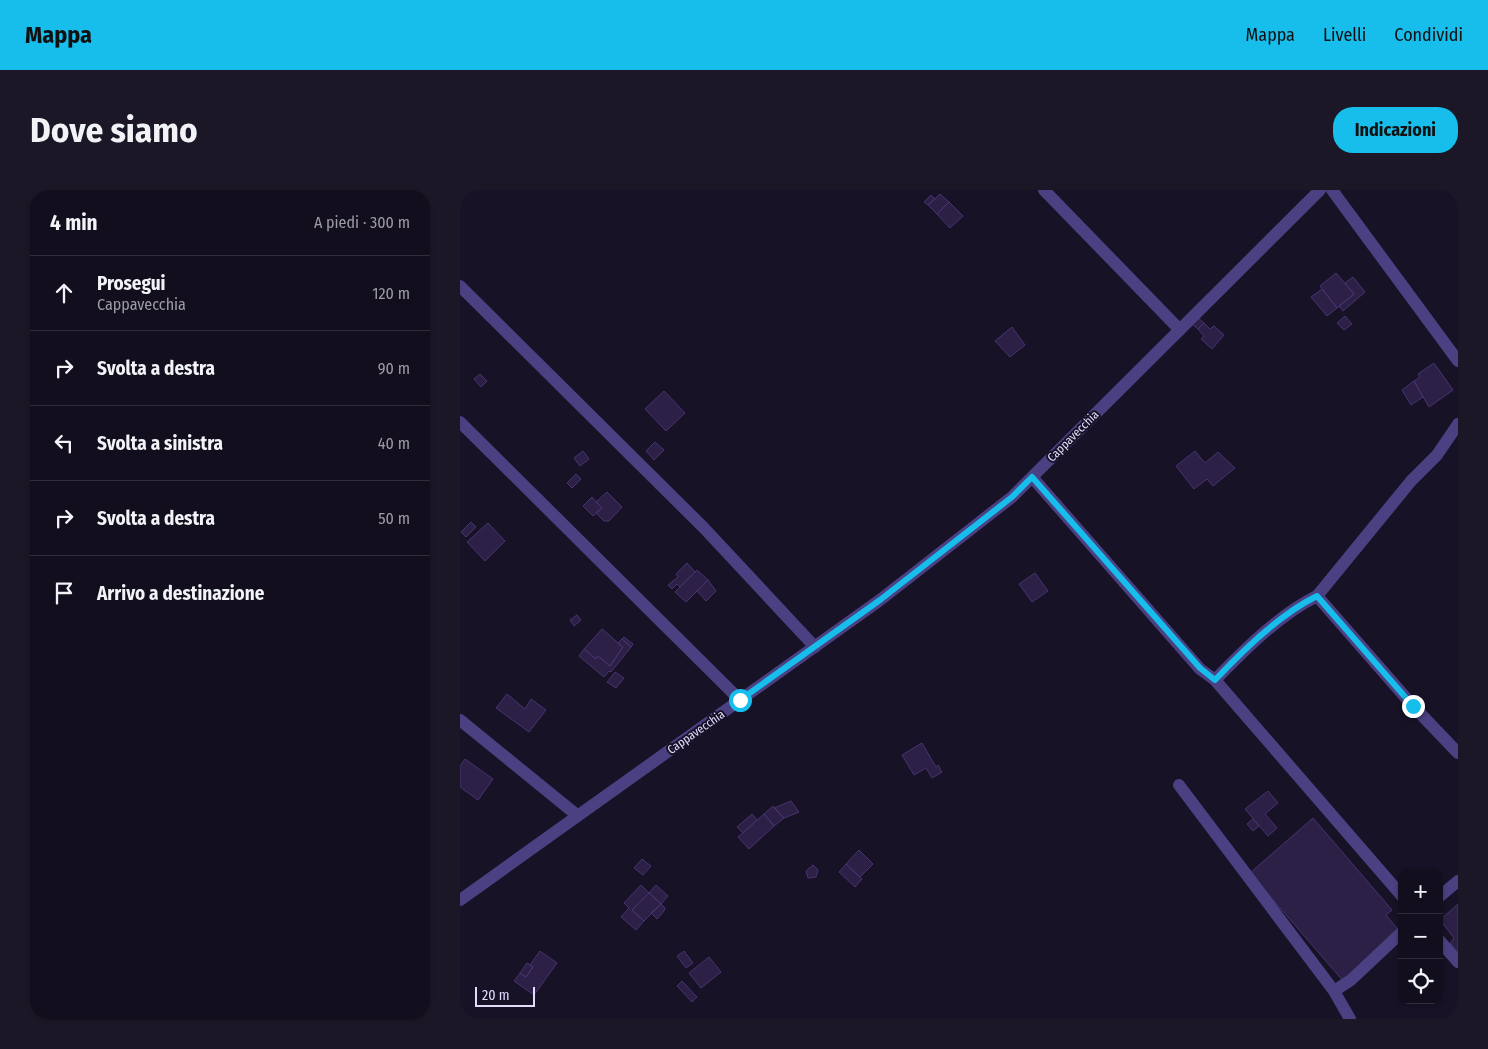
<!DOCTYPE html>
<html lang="it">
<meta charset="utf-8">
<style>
body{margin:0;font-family:"Fira Sans Condensed",sans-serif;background:#1b1726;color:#f1f3f6}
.controls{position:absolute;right:15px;bottom:15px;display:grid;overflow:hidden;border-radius:10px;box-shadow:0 1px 4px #0004}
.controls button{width:45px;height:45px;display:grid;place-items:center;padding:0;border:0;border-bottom:1px solid #312e3b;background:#120e1d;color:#f1f3f6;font:25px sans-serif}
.scale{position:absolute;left:15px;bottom:12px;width:60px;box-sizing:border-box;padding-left:5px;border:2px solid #e3dbfc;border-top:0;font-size:14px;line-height:18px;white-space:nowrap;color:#e3dbfc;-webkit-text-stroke:4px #181227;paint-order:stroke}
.stop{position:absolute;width:15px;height:15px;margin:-11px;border:4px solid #18beeb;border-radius:50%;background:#fff}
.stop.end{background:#18beeb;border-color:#fff;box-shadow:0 1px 5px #0008}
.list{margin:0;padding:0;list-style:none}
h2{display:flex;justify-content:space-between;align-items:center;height:65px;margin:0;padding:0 20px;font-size:21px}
h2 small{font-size:16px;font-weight:400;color:#9c9ca4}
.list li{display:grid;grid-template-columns:32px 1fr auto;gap:15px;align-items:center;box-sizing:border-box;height:75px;padding:0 20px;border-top:1px solid #312e3b}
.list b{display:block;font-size:19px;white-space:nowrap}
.list p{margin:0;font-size:16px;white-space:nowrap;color:#9c9ca4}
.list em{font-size:16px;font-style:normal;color:#9c9ca4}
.icon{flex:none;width:28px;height:28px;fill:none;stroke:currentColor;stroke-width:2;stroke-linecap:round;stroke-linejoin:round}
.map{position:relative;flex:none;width:998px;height:829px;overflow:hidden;border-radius:20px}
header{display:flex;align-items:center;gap:30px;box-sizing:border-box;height:70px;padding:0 25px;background:#18beeb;color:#111}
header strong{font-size:24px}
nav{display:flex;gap:28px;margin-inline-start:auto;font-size:18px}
.intro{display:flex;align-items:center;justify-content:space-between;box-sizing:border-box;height:120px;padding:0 30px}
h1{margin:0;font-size:35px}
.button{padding:12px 22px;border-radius:20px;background:#18beeb;color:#111;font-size:18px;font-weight:700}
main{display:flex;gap:30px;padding:0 30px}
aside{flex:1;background:#120e1d;border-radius:20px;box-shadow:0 1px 4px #0004}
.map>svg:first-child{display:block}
</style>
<header>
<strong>Mappa</strong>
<nav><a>Mappa</a><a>Livelli</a><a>Condividi</a></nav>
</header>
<div class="intro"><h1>Dove siamo</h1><a class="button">Indicazioni</a></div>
<main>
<aside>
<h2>4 min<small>A piedi · 300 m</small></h2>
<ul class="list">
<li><svg class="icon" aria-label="ahead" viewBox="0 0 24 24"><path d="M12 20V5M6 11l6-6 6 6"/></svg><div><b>Prosegui</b><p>Cappavecchia</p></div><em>120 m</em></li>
<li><svg class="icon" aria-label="right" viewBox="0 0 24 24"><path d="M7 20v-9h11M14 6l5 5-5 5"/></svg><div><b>Svolta a destra</b></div><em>90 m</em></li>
<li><svg class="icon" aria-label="left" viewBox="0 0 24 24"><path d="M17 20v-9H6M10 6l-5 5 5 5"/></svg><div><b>Svolta a sinistra</b></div><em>40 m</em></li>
<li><svg class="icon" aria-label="right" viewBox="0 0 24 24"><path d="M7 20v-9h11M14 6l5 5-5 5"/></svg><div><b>Svolta a destra</b></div><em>50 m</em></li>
<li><svg class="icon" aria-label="arrive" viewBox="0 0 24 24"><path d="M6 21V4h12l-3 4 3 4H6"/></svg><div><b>Arrivo a destinazione</b></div></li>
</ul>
</aside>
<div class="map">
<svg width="998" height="829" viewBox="0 0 998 829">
<rect width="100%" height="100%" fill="#181227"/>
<path fill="#2c2046" stroke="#473470" d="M480 4 489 12 477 24 468 15Z
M471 5 475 9 468 15 464 12Z
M489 12 503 26 490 38 477 24Z
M876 83 894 104 877 118 860 96Z
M893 87 905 102 883 121 879 116 894 104 885 93Z
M862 99 877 118 867 126 851 107Z
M885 126 892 134 884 140 877 133Z
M737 127 744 133 738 139 731 133Z
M744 133 750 139 754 136 764 145 752 159 741 149 744 146 738 139Z
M552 137 565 155 550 167 535 151Z
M974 173 993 200 969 217 954 191 960 187 958 184Z
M20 184 27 191 21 197 14 189Z
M954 191 963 207 951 215 942 200Z
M204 201 225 223 206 241 185 219Z
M195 252 204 260 194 270 186 261Z
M123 261 129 269 120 276 114 268Z
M735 261 745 273 758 262 775 278 753 296 747 289 734 299 716 276Z
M116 284 121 289 112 298 107 293Z
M147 302 162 317 149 331H144L136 323 142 318 136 312Z
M132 307 142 318 133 326 123 316Z
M11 332 16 337 6 347 1 342Z
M28 333 45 351 25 371 7 352Z
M227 373 235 382 220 397 217 394 212 399 208 395 218 387 216 384Z
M237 380 248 390 226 412 215 402Z
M575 383 588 401 572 412 559 394Z
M248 390 256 401 246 411 237 401Z
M117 425 121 430 114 436 110 430Z
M142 439 163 457 150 476 138 466 136 469 124 459Z
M164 447 173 454 171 457 162 449Z
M162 449 171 457 151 482 149 481 144 487 119 466 124 459 136 469 138 466 150 476 163 457 158 453Z
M155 482 164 488 156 498 147 492Z
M47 504 65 519 71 509 86 520 69 542 36 518Z
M462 553 476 577 478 575 482 582 472 588 466 578 454 585 442 565Z
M5 569 33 589 18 610 0 597V576Z
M808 601 818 613 805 624 817 638 808 646 785 619Z
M331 611 339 622 324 628 314 618Z
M313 616 324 628 314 636 304 624Z
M292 624 297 630 283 643 277 637Z
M304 624 314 636 289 659 278 647Z
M853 628 932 720 926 725 941 743 884 792 790 683Z
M793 629 799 636 793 641 787 634Z
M399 660 413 674 400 687 386 674Z
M182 669 191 676 183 685 174 678Z
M386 674 402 689 395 697 379 682Z
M353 675 358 680 356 687 348 688 346 681Z
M181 695 189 703 172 720 184 731 176 740 161 727 169 718 164 713Z
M196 695 208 706 201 714 189 703Z
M189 703 201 714 184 731 172 720Z
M201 714 205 718 204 721 197 729 191 723Z
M998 714V762L990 753 994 748 980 730Z
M80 761 97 773 74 805 54 791 60 783 66 787 73 777 70 775Z
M224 761 233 773 226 778 217 766Z
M249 767 261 782 241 798 229 783Z
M67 773 73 777 66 787 60 783Z
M222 791 237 807 232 812 217 796Z"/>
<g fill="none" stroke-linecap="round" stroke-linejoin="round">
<path stroke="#4b4182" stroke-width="12" d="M584 0 720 140
M872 0 998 171
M0 96 244 338 355 457
M0 232 280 510
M572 287 740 479 755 490 942 706
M857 406 953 516 998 563
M755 490C783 461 820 424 857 406L951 291 977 265 998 234
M0 530 118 626
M719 595 874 801 890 829
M979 707 998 691
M0 710 420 410 552 307 860 0
M979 750 998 772
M874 801 891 790 942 742"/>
</g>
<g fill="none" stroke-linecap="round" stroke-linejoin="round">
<path stroke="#18beeb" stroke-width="6" d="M280 510 420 410 552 307 572 287 740 478 755 490C783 460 820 424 857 406L953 516"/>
</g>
<g text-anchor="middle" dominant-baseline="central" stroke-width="4" stroke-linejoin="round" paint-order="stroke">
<g font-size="12" fill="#e3dbfc" stroke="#181227">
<text transform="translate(613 246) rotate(-45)">Cappavecchia</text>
<text transform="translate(236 542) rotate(-35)">Cappavecchia</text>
</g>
</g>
</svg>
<div class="controls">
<button>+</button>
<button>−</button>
<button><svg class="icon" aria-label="locate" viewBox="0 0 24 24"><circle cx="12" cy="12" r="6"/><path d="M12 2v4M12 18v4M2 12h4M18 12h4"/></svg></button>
</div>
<div class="scale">20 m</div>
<div class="stop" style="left:280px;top:510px"></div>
<div class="stop end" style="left:953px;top:516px"></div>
</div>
</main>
